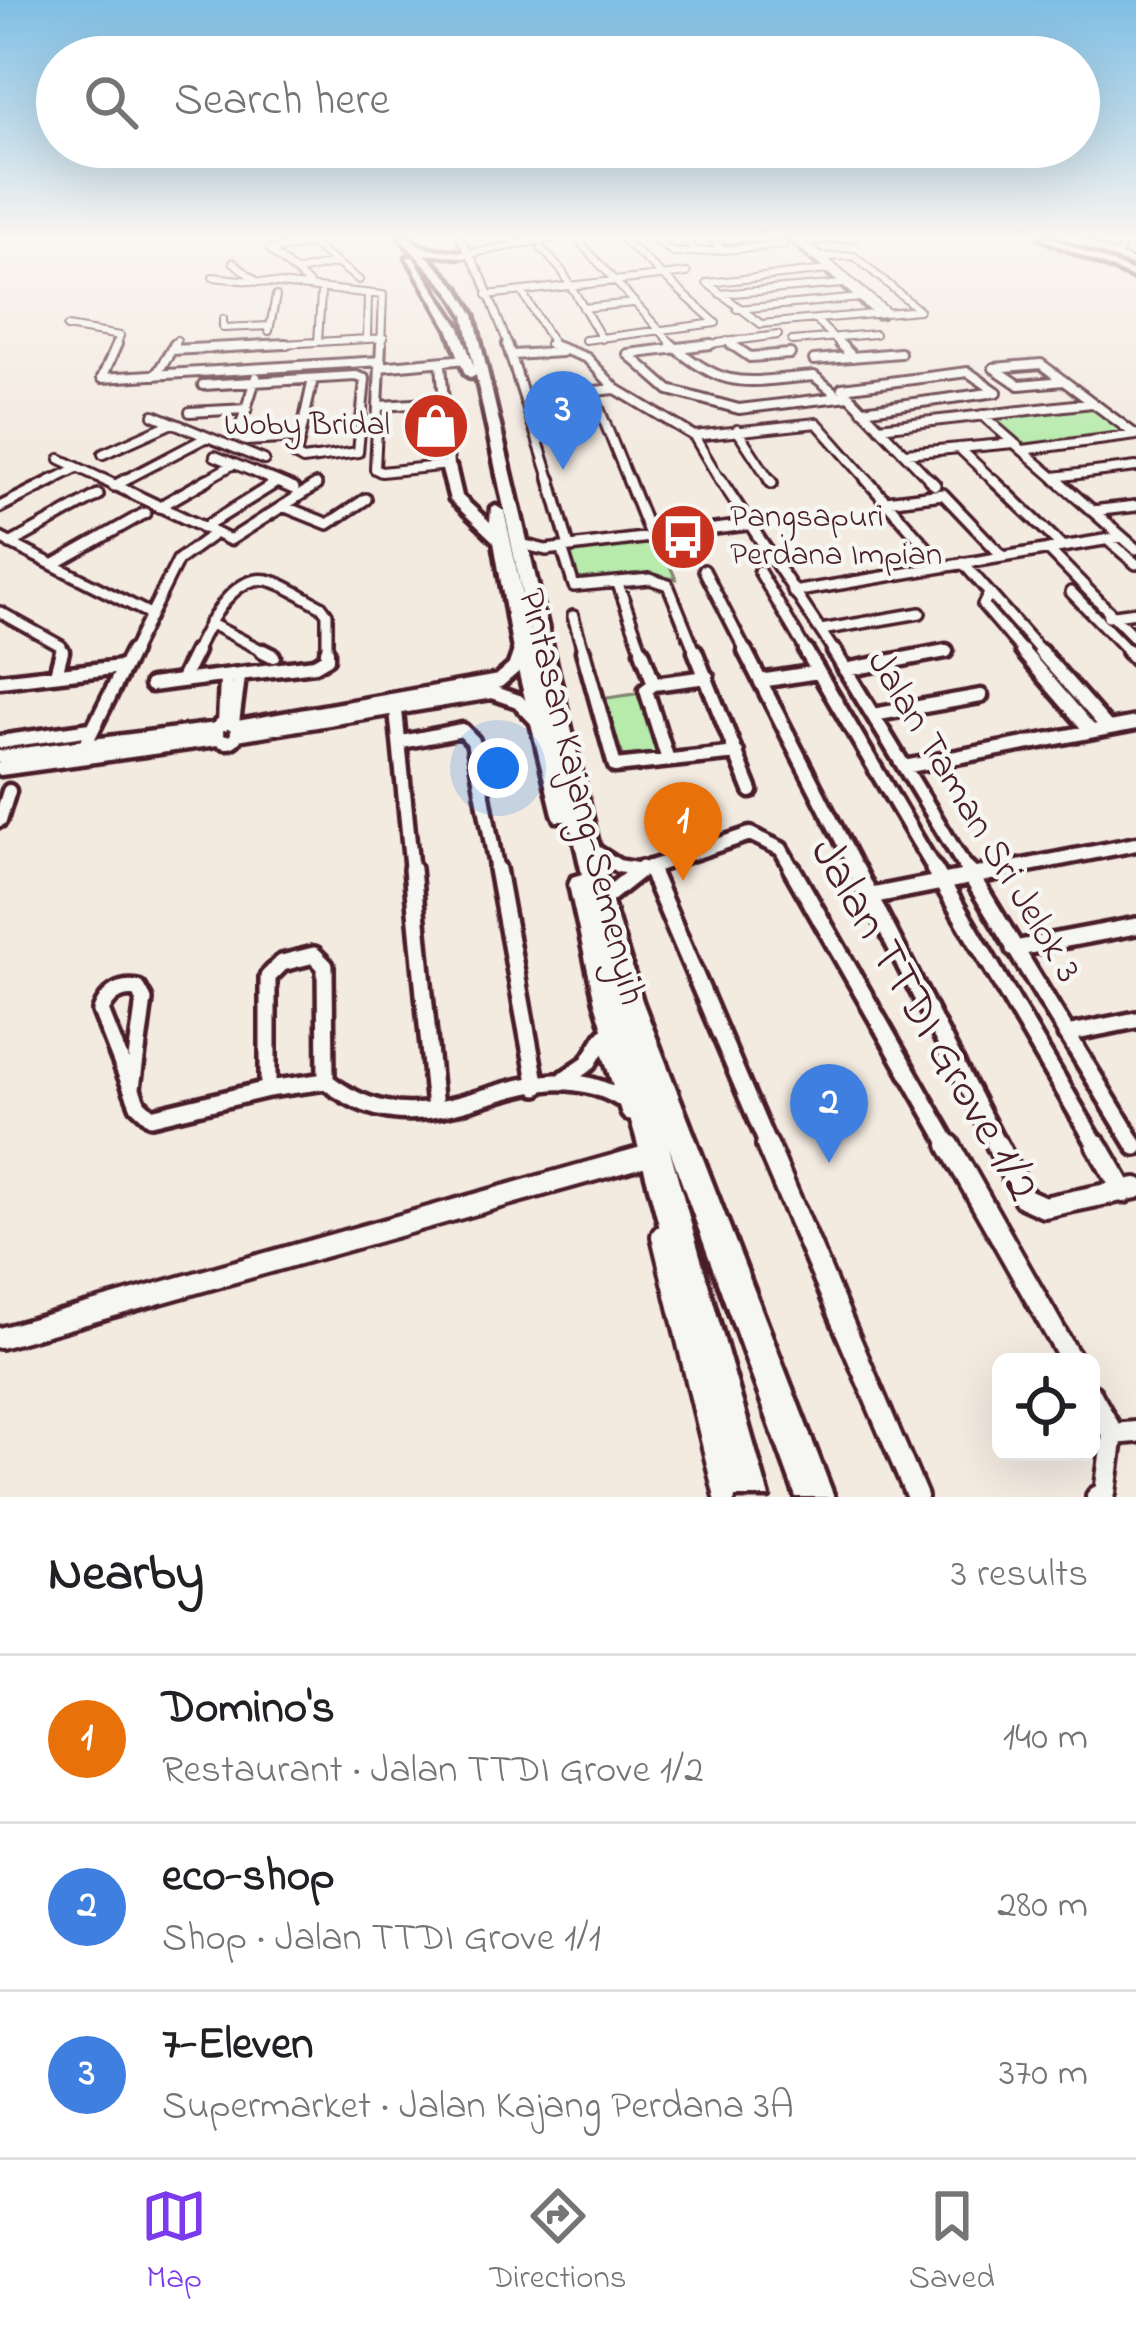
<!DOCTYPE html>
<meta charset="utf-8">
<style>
body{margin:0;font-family:"Indie Flower",sans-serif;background:#f6f6f6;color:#202124}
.controls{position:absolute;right:36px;bottom:36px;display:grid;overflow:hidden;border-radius:18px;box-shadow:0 12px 48px #0002}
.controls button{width:108px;height:108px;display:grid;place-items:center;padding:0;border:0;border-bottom:3px solid #e0e0e0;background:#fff;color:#202124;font:60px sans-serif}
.you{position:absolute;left:498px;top:768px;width:42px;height:42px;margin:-30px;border:9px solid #fff;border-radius:50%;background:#1a73e8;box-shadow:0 0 0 18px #1a73e833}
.badge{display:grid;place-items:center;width:78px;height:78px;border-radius:50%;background:#7c3aed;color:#fff;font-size:39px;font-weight:700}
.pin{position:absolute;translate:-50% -99px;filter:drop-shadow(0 3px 6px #0008)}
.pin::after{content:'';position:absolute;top:63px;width:42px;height:36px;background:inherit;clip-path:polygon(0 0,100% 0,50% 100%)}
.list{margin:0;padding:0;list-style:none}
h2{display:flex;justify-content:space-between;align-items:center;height:156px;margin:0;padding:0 48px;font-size:51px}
h2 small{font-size:39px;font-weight:400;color:#757577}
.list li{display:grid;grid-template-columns:78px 1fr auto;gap:36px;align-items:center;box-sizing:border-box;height:168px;padding:0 48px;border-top:3px solid #e0e0e0}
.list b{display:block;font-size:45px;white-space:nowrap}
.list p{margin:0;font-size:39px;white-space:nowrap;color:#757577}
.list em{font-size:39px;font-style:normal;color:#757577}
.icon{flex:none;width:66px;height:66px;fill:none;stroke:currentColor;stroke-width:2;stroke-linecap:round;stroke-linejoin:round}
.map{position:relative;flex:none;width:1136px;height:1497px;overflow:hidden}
.search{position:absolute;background:#fff;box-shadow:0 12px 48px #0002;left:36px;right:36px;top:36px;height:132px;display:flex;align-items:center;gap:30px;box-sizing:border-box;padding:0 42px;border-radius:66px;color:#757577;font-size:45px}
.sheet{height:660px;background:#fff}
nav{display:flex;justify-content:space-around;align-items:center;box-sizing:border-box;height:168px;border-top:3px solid #e0e0e0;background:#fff;font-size:33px;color:#757577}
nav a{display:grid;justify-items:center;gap:6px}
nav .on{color:#7c3aed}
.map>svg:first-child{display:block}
</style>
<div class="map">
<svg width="1136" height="1497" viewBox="0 0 1136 1497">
<rect width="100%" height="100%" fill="#f3eae0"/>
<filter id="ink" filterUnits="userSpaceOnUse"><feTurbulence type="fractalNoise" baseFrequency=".00833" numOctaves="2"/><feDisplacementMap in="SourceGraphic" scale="24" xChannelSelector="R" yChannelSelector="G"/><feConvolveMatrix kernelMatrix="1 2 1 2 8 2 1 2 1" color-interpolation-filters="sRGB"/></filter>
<g filter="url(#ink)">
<path fill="#b6ebac" stroke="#80856c" stroke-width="3" d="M1091 404 1131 433 1025 447 990 417Z
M659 542 676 579 655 576 583 583 576 582 567 558 573 552Z
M642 693 665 758 627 765 600 699Z"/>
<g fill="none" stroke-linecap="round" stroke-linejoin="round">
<defs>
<path id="minor-far5" d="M460 238 482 277 509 347
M576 238 675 347
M652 238 674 253 697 252
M682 238 697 252 722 250 711 238
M798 238 888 313
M1070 238 1136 264
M722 240 746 238
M802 241 855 238
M541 248 562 271 602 339
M722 250 784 245
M462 255 553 238
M1118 255 1126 238
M812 257 854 256 919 310 761 324 707 283 828 270
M233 262 255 280
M295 272 336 263
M213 277 383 295 381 347
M309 284 270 250 311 244 359 280
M522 292 555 347
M720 294 843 284
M487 295 687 273
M583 308 633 303
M737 309 861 298
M223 319V328L270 326
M816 320 843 347
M67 327 120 336 115 347
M269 331 276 296
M367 339 368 293
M585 340 716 323 621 238
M727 341 735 347
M792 341 875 334
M318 342 321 294
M173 347 177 340
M233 347 384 338
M687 347 778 335"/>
<path id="minor-far4" d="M117 344 102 378 381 361
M381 344 375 469 381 472 449 465 441 364
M507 344 551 482
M550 344 587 358 616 389 694 436 721 482
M671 344C727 393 746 381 814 376L840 397
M711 344 628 354 669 390 739 409 849 396
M731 344 750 357 790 354
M840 344 853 357
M171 350 286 344
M512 355 561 352
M814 360 900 353
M379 367 467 359
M994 368 1041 364 1136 435
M994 368 1019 385 1064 381
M156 375 175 344
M256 377 237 437 246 441 299 438
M203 385 356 376 365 379 358 452 303 460 296 456 313 379
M592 391 629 482
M528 397 616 389
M380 406 445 402
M862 410 997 392
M190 412 247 409
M154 415 264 460
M982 415 1059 482
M879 427 1092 403
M737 430 771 482
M694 436 817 423 869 482
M959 448 995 482
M1023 450 1136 435
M905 453 1014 443
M103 454 172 423
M215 456 278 482
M60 459 109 482
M1054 477 1136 467
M49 482 77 468
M121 482 207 437
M202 482 234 464
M932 482 842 388 968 372 997 392"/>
<path id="minor-far3" d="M102 479 230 540 316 485
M270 479 294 489
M550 479 569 547
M628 479 651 537
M720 479 836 654
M769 479 772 483
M866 479 943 566
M929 479 935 485
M992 479 1063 547
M1056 479 1136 549
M114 486 127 479
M886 501 943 494 1003 557
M283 506 328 524 366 499
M0 507 55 479
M159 507 208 479
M1092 511 1136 506
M203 528 277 482
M0 538 148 613
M1108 540 1136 564
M517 543 546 550 747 525
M10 544 98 495
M562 548 574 586 650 579 668 585 696 654
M1048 549 1136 639
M963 563 1043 654
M53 565 145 513
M704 570 747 654
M759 571 808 654
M618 584 643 654
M793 592 1122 537
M1071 592 1131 654
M989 594 983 605 1025 654
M0 612 61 646 63 654
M573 616 584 654
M1108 616 1136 612
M209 623 269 654
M821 630 920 613
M131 654 178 560 215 533
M194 654C206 629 231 574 267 580 284 583 305 598 321 606L327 614V654
M930 654 946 651"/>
<path id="minor-far2" d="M263 651 273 656
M583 651 615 766 737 753
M642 651 654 684 646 690 668 760
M695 651 751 791
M745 651 858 872
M806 651 936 872
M834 651 968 872
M1022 651 1091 731
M1040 651 1108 728
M1128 651 1136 659
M845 670 946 651
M56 674 62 651
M0 681 121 667
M181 681 196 651
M181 681 315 665 327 658V651
M760 681 818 672
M654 684 707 677
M151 685 181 681
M395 700 412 872
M873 715 981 696
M217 732a10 10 0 1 1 20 0a10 10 0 1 1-20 0Z
M233 723 239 677
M224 724 226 679
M238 727 499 681 514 668 520 651
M237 734 492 692 518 701 538 722
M0 742 91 729
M402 742 462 730 473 741 497 872
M0 757 217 729
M79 757 132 651
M904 767 1136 723
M0 769 217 739
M0 820 9 791
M590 848 618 866 636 869
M649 867 651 872
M636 872 750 834 781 849 794 872
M993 872 1136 844"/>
<path id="minor-far1" d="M412 869 435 1109
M497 869 537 1087
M650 869 769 1148
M792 869 951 1148
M856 869 999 1148
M934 869 1098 1148
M967 869 1136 1147
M871 896 1009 869
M602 900 641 869
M1014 949 1136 926
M1066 1034 1136 1020
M605 1036 629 1112
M566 1078 588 1063 604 1037
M326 1081C436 1167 518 1039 620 1098
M132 1088 144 1000 138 989C120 986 108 994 101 1011L138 1105 151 1117 268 1089 326 1081
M268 1089V977L282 963 314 955 325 966 326 1081"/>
<path id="minor" d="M767 1145 917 1497
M949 1145 1072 1362
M997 1145 1024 1198 1044 1207 1136 1188
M1097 1145 1124 1192
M662 1236 725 1497
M0 1338 642 1157
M1091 1395 1113 1434 1105 1493 1097 1497
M1113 1434 1136 1432"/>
<path id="tertiary" d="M789 238H796L882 312V316H876Z"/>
<path id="primary" d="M1041 238H1052L1136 273V279Z"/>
<path id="trunk" d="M400 238H410C426 255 447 247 466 254L461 257 425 254 458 288 474 315 612 903 642 1001 834 1497H796L669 1147 769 1497H731L635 1134 595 1002 569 885 572 877 582 874 570 821H556L553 814 512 645 494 542 450 500 441 466 448 462 455 466 462 496 490 522 491 508 496 506 504 511 544 698 476 375 471 378 465 374 448 328 407 257H413L460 328 474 367 464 315 450 292Z"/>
</defs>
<use href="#minor-far5" stroke="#4a1f2b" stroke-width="10"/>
<use href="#minor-far4" stroke="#4a1f2b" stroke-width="14"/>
<use href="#minor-far3" stroke="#4a1f2b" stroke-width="16"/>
<use href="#minor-far2" stroke="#4a1f2b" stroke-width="21"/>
<use href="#minor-far1" stroke="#4a1f2b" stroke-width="24"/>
<use href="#minor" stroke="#4a1f2b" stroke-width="28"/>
<use href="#tertiary" stroke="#4a1f2b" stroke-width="9"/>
<use href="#primary" stroke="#4a1f2b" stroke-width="9"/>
<use href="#trunk" stroke="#4a1f2b" stroke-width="9"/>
<use href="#minor-far5" stroke="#f6f6f2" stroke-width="6"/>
<use href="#minor-far4" stroke="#f6f6f2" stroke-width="8"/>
<use href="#minor-far3" stroke="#f6f6f2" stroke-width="9"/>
<use href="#minor-far2" stroke="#f6f6f2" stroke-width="12"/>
<use href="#minor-far1" stroke="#f6f6f2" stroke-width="15"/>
<use href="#minor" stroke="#f6f6f2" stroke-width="20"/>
<use href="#tertiary" fill="#f6f6f2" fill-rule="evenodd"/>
<use href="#primary" fill="#f6f6f2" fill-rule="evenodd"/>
<use href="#trunk" fill="#f6f6f2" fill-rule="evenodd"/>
</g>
</g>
<linearGradient id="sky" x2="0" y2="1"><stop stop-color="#7ebee4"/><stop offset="0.53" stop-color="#faf6f1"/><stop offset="1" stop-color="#faf6f1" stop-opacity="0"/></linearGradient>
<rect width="1136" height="448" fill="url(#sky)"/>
<defs>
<symbol id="shop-disc" viewBox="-11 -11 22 22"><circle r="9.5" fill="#c8321e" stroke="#f6f6f2"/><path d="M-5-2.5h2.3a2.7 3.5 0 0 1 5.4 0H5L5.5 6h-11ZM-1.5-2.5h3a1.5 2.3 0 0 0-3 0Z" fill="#fff"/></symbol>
<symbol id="bus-disc" viewBox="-11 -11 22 22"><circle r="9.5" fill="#c8321e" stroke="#f6f6f2"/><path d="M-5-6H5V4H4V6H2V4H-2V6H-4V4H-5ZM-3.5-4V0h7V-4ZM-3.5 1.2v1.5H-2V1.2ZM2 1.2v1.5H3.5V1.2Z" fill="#fff"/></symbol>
</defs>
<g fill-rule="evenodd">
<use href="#shop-disc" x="398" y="388" width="76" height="76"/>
<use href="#bus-disc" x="645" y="499" width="76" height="76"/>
</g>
<g text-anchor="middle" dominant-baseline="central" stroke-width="9" stroke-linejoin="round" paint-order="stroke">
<g font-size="33" fill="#4a1f2b" stroke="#f6f6f2" text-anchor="end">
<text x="390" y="426">Woby Bridal</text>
<text x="730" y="518" text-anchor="start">Pangsapuri<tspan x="730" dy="38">Perdana Impian</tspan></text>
</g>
<g font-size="39" fill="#4a1f2b" stroke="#f6f6f2">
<text transform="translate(580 797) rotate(76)">Pintasan Kajang-Semenyih</text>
<text transform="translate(973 817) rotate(59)">Jalan Taman Sri Jelok 3</text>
</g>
<g font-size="48" fill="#4a1f2b" stroke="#f6f6f2">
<text transform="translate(923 1020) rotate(60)">Jalan TTDI Grove 1/2</text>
</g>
</g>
</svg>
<div class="controls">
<button><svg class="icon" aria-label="locate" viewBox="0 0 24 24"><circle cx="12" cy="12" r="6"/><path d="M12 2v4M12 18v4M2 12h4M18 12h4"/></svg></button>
</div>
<div class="you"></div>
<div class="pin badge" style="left:683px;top:881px;background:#e8710a">1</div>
<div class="pin badge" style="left:829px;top:1163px;background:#3f7fe0">2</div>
<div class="pin badge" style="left:563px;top:470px;background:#3f7fe0">3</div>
<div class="search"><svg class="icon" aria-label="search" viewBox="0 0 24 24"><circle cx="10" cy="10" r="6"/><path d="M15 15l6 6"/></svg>Search here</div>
</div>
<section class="sheet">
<h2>Nearby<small>3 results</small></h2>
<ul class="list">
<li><span class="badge" style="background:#e8710a">1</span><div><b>Domino's</b><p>Restaurant · Jalan TTDI Grove 1/2</p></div><em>140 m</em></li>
<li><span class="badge" style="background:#3f7fe0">2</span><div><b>eco-shop</b><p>Shop · Jalan TTDI Grove 1/1</p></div><em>280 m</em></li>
<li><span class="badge" style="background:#3f7fe0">3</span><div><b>7-Eleven</b><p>Supermarket · Jalan Kajang Perdana 3A</p></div><em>370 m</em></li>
</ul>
</section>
<nav>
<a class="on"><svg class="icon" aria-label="map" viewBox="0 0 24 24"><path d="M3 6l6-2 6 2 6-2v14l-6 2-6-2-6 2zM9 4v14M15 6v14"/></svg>Map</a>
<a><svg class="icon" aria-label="directions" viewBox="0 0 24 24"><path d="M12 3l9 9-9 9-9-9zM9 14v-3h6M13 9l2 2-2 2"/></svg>Directions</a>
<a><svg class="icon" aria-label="saved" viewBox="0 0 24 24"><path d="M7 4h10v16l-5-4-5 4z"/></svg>Saved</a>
</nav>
